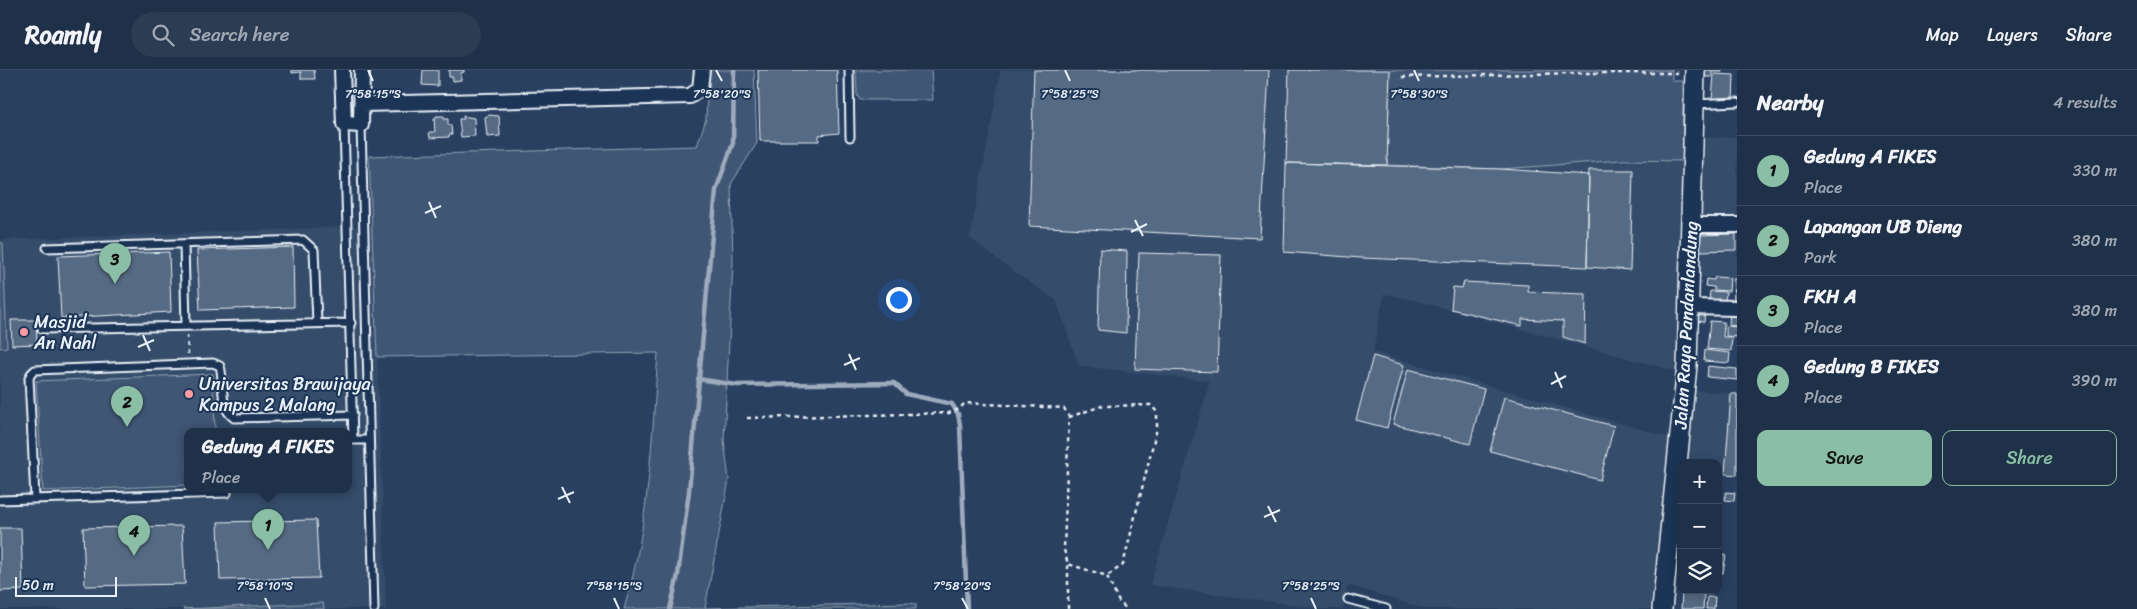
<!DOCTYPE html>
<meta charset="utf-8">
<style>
body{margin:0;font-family:Sriracha,sans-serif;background:#2c3c53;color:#f1f3f6}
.controls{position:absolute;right:15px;bottom:15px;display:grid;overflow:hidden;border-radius:10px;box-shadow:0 2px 12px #0003}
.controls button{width:45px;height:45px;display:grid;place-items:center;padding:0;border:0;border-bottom:1px solid #3c4b61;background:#1f3049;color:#f1f3f6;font:25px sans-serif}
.scale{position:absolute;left:15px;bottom:12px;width:102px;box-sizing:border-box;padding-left:5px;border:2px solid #e8f1f8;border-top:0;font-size:14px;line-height:18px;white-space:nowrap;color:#e8f1f8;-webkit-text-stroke:4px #1d3557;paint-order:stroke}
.you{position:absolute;left:898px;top:229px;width:18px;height:18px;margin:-12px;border:4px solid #fff;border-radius:50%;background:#1a73e8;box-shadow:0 0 0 8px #1a73e833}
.badge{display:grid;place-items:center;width:32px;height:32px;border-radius:50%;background:#8abfa5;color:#111;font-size:16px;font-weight:700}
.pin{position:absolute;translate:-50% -41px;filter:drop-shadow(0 1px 2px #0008)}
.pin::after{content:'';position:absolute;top:26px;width:18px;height:15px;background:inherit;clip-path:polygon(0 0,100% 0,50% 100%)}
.popup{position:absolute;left:184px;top:358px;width:168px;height:65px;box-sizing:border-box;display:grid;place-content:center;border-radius:10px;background:#1f3049;filter:drop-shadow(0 1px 4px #0005);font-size:16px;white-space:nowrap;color:#a1a9b4}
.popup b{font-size:19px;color:#f1f3f6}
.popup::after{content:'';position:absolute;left:50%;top:100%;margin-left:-10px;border:10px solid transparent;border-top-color:#1f3049}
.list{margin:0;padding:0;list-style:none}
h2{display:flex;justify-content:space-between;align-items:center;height:65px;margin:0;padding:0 20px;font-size:21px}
h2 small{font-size:16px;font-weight:400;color:#a1a9b4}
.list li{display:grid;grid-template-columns:32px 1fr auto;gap:15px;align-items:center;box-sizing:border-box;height:70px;padding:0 20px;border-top:1px solid #3c4b61}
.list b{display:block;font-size:19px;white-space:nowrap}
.list p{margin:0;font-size:16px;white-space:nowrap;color:#a1a9b4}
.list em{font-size:16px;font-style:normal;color:#a1a9b4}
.actions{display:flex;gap:10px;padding:15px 20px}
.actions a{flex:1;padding:11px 0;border:1px solid #8abfa5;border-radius:10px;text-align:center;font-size:18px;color:#8abfa5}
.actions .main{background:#8abfa5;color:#111}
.icon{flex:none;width:28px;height:28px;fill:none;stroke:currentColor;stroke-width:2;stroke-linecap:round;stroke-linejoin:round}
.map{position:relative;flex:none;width:1737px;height:539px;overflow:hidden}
header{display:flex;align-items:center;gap:30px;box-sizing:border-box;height:70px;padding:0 25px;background:#1f3049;border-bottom:1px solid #3c4b61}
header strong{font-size:24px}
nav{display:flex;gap:28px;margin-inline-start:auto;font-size:18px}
.search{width:350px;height:45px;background:#2c3c53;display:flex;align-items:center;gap:12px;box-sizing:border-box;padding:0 18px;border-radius:28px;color:#a1a9b4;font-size:19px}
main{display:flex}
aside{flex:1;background:#1f3049}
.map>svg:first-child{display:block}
</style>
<header>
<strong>Roamly</strong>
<div class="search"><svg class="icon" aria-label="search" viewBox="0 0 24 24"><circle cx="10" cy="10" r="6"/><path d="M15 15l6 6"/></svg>Search here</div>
<nav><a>Map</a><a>Layers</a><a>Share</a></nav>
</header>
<main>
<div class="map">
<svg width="1737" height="539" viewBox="0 0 1737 539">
<rect width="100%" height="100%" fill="#294061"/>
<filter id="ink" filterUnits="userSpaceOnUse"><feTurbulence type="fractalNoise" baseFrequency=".02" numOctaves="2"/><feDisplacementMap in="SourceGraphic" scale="10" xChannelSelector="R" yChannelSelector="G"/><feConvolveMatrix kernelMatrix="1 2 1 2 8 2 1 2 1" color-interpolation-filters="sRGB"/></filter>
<g filter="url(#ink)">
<path fill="#364d6b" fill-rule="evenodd" d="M1001 0H1390L1387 95 1683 91 1675 301 1414 230 1384 224 1373 282 1671 368 1650 539H1425L1348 515 1343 539H1324L1150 515 1210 311 1079 296 1056 230 1010 199 970 168Z
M1737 67V152L1702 151 1704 68Z
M373 156 386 539H0V170ZM188 361H348V419H188Z
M1737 180V208L1698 207 1699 181Z
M1694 320 1737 324V405L1718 403V393H1686Z"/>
<path fill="#415774" stroke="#94a4b6" d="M708 0H754L757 73 731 114 733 193 724 370 729 410 705 538 907 533 916 534V539H624C649 457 652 368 658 283L377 287 369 86 697 76 706 49Z
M856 0H931L933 30H860L857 25Z
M1390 0H1672V11H1683V91L1623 90 1501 99 1387 95Z
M0 173H3L7 277 0 278Z
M213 304 215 361H188V415L43 421 36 311Z
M323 533 324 539H183Z"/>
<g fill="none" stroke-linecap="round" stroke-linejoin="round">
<path stroke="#9dabbd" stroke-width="4.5" d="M698 309 737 315 894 313 906 324 952 334 958 344 960 355 967 539
M670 539 678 505 689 421 716 120 733 73 734 0"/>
</g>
<path fill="#556a83" stroke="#e8f1f8" d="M292 0H314L315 9H301V2L292 3Z
M423 0H438V16L422 15Z
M449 0H464V2L461 3V10L453 11V7H449Z
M758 0H837L839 63 819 65V71H760Z
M1034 0H1269L1260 168 1029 156Z
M1289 0H1390L1387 95 1286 93Z
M1699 0H1722V2H1712V7H1705V2H1699Z
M1714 4 1734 5 1733 31 1712 29Z
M489 45 499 46 500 66 487 67 485 47Z
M436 46H444V49H448V55H451L452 65H449V67L430 68 429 62H435L434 49H436Z
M463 46 474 48 475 66 461 67 459 49H464Z
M1286 93 1501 99 1589 105 1587 197 1361 188 1284 182Z
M1589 100H1633L1630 200 1587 197Z
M1736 164V180L1699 181 1700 165Z
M293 177 294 237 200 240 197 180Z
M1100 179 1127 181 1126 263 1098 260Z
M169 182 171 242 61 248 58 186Z
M1139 183 1221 185 1217 302 1135 299Z
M1715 207 1730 208 1729 221 1714 220V217L1705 216 1706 209 1714 210Z
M1733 209H1737V233H1734Z
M1464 212 1528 215V222L1586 224 1585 274 1563 267V251L1522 249V256L1451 239 1453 217 1462 218Z
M1710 221 1726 222 1725 234 1709 232Z
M1697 240 1705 241 1704 252 1696 251Z
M1730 240H1737V256L1729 255Z
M11 250H36L37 274 12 275Z
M1710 251 1724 252 1723 267H1732L1731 281 1707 279Z
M1726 256 1737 257V267L1726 266Z
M1705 280 1730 283 1729 293 1704 291Z
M1373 286 1404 295 1387 358 1356 350Z
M1708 296 1737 299V310L1707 307Z
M1408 299 1484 319 1470 374 1393 354Z
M1731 324H1737V405L1725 404Z
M1504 327 1614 356 1600 410 1490 381Z
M1726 422 1735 423 1734 431 1725 430Z
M316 450 319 508 220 510 218 452Z
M182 456 185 514 85 516 83 458Z
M0 458H21L23 520 0 521Z
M1718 484 1726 485 1723 503H1718Z
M1682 523 1704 524 1703 539H1681Z
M1707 527H1715L1714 539H1706Z"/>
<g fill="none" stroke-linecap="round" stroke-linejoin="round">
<defs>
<path id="lane" d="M849 0 850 67
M1694 34 1737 32
M344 54 353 370
M361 55 374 539
M184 174 186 255
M47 178 303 170 314 180 317 253
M42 259 351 253
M348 370H369
M35 428 29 308 31 304 35 300 213 293 220 296C225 313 218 337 234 348L353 345
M0 430 227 423V419
M1348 529 1386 539"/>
<path id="street" d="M342 0 344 54 361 55 362 0
M363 34 690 26 700 19 702 0
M1692 155H1737
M1690 237 1737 238"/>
<path id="secondary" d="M1662 539 1687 296 1695 0"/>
</defs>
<use href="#lane" stroke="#e8f1f8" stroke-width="11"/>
<use href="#street" stroke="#e8f1f8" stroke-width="18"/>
<use href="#secondary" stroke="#e8f1f8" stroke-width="22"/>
<path stroke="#e8f1f8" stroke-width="2.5" stroke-dasharray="4 4" stroke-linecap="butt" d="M1402 7 1576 3H1681
M187 265 188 284
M1069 347 1102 336 1151 335 1157 342V358L1123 495 1107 506
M747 348 949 343 959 339 965 333 1064 338 1069 347 1064 480 1068 494 1107 506 1119 532 1127 539
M1068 539V494"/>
<use href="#lane" stroke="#1d3557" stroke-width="7"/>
<use href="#street" stroke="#1d3557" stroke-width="14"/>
<use href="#secondary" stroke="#1d3557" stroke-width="19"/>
</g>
</g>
<path fill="none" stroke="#e8f1f8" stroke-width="2" d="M368 0 373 11M716 0 722 11M1065 0 1070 11M1414 0 1419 11M429 132 436 148M425 143 441 136M1135 150 1143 166M1131 162 1147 154M143 265 150 281M138 277 154 270M849 284 856 300M844 295 860 288M1555 302 1562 318M1551 314 1566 306M562 417 570 433M558 429 574 422M1268 436 1276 452M1264 447 1280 440M265 528 270 539M614 528 619 539M962 528 968 539M1311 528 1316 539"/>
<g fill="#ff9aa2" stroke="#1d3557" stroke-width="2">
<circle cx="24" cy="262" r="5"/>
<circle cx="189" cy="324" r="5"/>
</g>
<g text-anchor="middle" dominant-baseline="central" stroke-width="4" stroke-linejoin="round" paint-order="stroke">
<g font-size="18" fill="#e8f1f8" stroke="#1d3557" text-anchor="start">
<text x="34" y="252">Masjid<tspan x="34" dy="21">An Nahl</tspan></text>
<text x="199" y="314">Universitas Brawijaya<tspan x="199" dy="21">Kampus 2 Malang</tspan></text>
</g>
<g font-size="18" fill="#e8f1f8" stroke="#1d3557">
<text transform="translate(1686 255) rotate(-87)">Jalan Raya Pandanlandung</text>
</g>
</g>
<g font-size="12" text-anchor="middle" fill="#e8f1f8" stroke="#1d3557" stroke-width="4" stroke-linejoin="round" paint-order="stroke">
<text x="373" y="28">7°58'15"S</text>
<text x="1070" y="28">7°58'25"S</text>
<text x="722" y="28">7°58'20"S</text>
<text x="1419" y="28">7°58'30"S</text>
<text x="265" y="520">7°58'10"S</text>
<text x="614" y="520">7°58'15"S</text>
<text x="962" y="520">7°58'20"S</text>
<text x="1311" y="520">7°58'25"S</text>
</g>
</svg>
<div class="controls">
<button>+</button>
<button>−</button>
<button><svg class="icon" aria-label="layers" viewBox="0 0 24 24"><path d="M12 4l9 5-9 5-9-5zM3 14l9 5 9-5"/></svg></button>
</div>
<div class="scale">50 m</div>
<div class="you"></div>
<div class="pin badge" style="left:268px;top:480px">1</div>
<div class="popup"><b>Gedung A FIKES</b>Place</div>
<div class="pin badge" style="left:127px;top:357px">2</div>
<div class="pin badge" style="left:115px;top:214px">3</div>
<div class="pin badge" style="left:134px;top:486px">4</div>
</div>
<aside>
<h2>Nearby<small>4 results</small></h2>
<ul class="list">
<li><span class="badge">1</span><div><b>Gedung A FIKES</b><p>Place</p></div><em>330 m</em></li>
<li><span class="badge">2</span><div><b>Lapangan UB Dieng</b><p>Park</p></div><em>380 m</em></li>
<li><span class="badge">3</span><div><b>FKH A</b><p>Place</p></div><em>380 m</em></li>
<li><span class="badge">4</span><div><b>Gedung B FIKES</b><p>Place</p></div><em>390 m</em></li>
</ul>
<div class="actions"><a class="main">Save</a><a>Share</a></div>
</aside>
</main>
